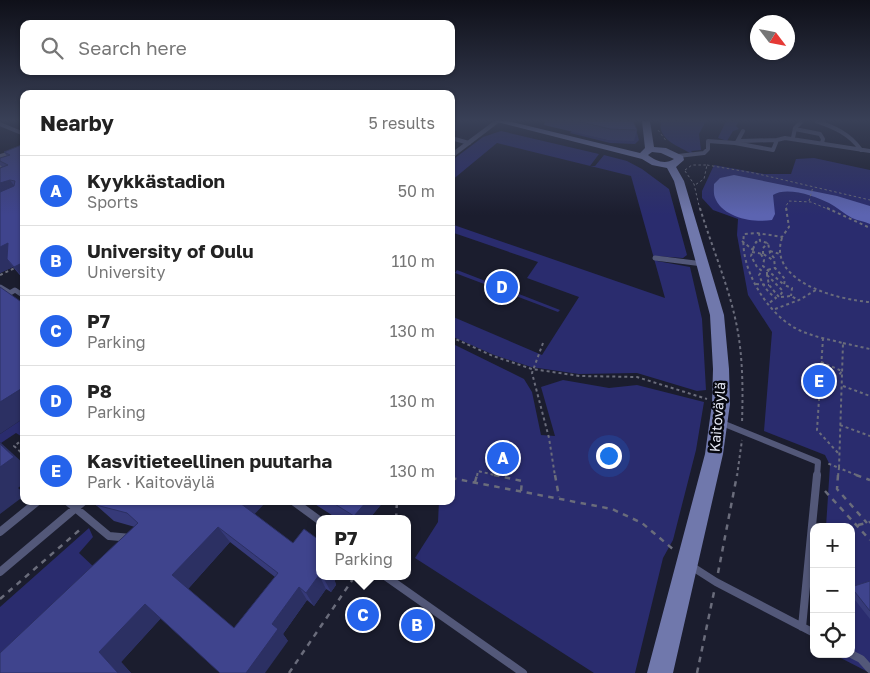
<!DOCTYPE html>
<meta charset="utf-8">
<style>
body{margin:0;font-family:"Golos Text",sans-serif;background:#f2f2f2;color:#222}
.controls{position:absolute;right:15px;bottom:15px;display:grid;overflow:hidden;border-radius:10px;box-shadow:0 1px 4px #0004}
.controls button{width:45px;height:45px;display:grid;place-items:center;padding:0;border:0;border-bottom:1px solid #e0e0e0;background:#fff;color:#222;font:25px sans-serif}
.compass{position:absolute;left:750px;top:15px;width:45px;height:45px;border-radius:50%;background:#fff;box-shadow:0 1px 4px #0004;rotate:122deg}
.you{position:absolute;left:608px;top:455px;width:18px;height:18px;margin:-12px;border:4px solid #fff;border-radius:50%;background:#1a73e8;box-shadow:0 0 0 8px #1a73e833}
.badge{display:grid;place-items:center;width:32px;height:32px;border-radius:50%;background:#2563eb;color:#fff;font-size:16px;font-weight:700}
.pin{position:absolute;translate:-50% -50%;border:2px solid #fff;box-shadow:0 1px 5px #0006}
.popup{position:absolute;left:316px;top:515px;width:95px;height:65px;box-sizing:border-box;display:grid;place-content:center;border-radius:10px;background:#fff;filter:drop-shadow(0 1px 4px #0005);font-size:16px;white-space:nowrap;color:#767676}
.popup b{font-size:19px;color:#222}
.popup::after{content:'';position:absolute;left:50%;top:100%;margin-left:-10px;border:10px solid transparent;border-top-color:#fff}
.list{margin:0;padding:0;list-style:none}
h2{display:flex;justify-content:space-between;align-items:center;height:65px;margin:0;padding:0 20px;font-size:21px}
h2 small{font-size:16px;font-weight:400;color:#767676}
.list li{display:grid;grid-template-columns:32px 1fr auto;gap:15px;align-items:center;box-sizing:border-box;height:70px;padding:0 20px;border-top:1px solid #e0e0e0}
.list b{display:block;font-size:19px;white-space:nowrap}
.list p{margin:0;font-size:16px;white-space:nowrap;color:#767676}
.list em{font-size:16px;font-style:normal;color:#767676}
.icon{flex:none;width:28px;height:28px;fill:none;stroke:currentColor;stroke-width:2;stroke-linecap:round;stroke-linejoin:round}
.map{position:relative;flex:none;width:870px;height:673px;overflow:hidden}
.search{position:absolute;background:#fff;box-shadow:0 1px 4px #0004;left:20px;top:20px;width:435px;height:55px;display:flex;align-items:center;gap:12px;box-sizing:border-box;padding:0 18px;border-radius:10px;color:#767676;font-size:19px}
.panel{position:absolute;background:#fff;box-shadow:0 1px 4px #0004;left:20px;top:90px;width:435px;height:415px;border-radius:10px}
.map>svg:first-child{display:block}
</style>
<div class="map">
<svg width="870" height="673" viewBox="0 0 870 673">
<rect width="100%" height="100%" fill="#1b1d2e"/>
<path fill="#2a2c6e" d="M661 121H706L699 134 701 150 691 151 694 154H692C679 146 657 140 661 121Z
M726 121H739L736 126 739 129 733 131 727 141 718 138Z
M634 122 639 140 635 144 610 143 570 133 572 131 607 140Z
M501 131 599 154 590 166H595L604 155 627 161 642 169 669 189 687 255 683 258 655 256 657 261 690 267 702 319 706 390 697 391 637 373 579 374 531 367 494 355 451 336V316L542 355 579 297 527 278 538 262 451 232V224L665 298 631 176 497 143 451 181V161L483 137Z
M814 158 870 170V673L833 654H851V527H826L830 465 825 455 764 431 772 332 748 295 737 235 738 219 713 210 702 198V191L714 165 764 174H791L796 159Z
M457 270 560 310 558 312 455 273Z
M451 343 524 379 532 392 541 435 555 436 541 387 563 380 609 388 637 385 704 402 696 450 673 540 663 558 635 673H594L415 558 438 522 439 501H451Z
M24 418V438L16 433 1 443 0 442V434Z
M89 528 93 537 79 553 96 569 0 673V607Z"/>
<path fill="#5c64b1" d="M734 175 837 196 870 206V224C864 221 858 221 852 218 844 214 837 207 829 203 816 196 786 186 773 195L775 214 772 220C754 223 725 218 716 200 713 195 714 189 714 184L720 178Z"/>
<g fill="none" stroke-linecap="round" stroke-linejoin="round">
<path stroke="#6a6c7b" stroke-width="1" stroke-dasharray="2.5 2.5" stroke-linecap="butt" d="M658 130 667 142
M707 165 754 173 870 200
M685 170 692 165H707L704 179 695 185
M685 171 694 184 700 210
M809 201 813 187
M787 210 786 206 789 201 811 202 830 210"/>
<path stroke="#6a6c7b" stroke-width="2" stroke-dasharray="3 3" stroke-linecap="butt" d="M700 208C712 248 729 286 737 327 743 358 743 391 742 423
M786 208 789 227 782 237 757 233 744 234C739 267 766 312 795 328 810 336 827 339 843 343L839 468 827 463
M827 208 870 228
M759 233 760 241 768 243 770 253 774 258 775 268 785 279 784 285 792 288 791 296
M782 238C767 282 839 300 870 302
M742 241 753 250 751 256 757 267 762 271 759 275C763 285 767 292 776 298L769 303
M753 249 756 242 760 241
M770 251 780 254
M752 252 763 254 773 260
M761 254 764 260 763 266 784 285
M763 254V248L768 243
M0 275 15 268
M767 275 783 291 779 297 769 285Z
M767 275V270L775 268
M756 284 769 285
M781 297 791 296 798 300
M775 309 799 300 816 290
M451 337 493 356 532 369 580 376 637 377 707 399
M823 338 817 430 839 454
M543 343 532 373 549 438 555 476
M843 343 870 349
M821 362 842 371 839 375 821 380
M843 386 870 396
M840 425 870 436
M24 439 14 446 24 455
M477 476 478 471 499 476
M737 476 742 440
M838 476 839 468 859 476"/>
<path stroke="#6a6c7b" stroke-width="2.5" stroke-dasharray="5.5 5.5" stroke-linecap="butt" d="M494 475 522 481 521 491
M555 475 559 497
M838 475 837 489 867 523
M856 475 870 480
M451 478 612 509 642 523 674 550
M475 482 477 475
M825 491 870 540
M396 519 397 501
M858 525 870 522
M718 573 737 475
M0 599 83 527
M289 673 355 576
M697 673 714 592"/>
<path stroke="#535879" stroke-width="4" d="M816 121C834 127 850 134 861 150
M0 124 24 134
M795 129 820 134 823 139 822 143
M451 138 469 143
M793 138 795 128 802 121
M740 141 777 140
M737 142 743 131
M0 156 24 149
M678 156 704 153 708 149V141L735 143 773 150 777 140 785 138 870 151"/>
<path stroke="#535879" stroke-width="5" d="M655 258 703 264
M0 287 10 293
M3 297 15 290 24 296"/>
<path stroke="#535879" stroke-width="6" d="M722 423 818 462 817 476"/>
<path stroke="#535879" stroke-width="8" d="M67 501 109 536 131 538
M293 501 319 520
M0 532 38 501
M691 566 716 582 814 633
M0 572 84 501
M385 576 523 673
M802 627 817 475
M851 654 861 659 870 669"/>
<path fill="#535879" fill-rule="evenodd" d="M494 121H501L451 159V153Z
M24 155V160L0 168V163Z"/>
<path fill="#7078ac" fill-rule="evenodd" d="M493 121H508L640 153 645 148 642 121H650L654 147 666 148 683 156 684 160 676 167 684 181 724 315 729 369 730 404 723 454 673 673H647L705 454 712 404 713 369 710 315 674 181 667 168 652 165 642 159ZM652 152 661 153 674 159C665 165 656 161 648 155Z"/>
</g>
<path fill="#363a79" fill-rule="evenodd" d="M545 121H633L637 130 634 141 607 140 544 125Z
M24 144V280L13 267 0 273V168L2 167 0 165V158L7 156 4 152Z
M310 501H384L369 519H338Z
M96 505 255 514 319 576H335L334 578 336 585 331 592 326 589 314 606 307 600 283 634 288 641 161 618 121 662 131 673H0L135 527 114 521ZM230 542 275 577 234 628 188 589Z
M870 581V619L851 595V587Z"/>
<path fill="#2c3063" d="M457 123V130L451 134V127Z
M10 180 23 198 0 206V183Z
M8 243 7 259 13 267 0 273V247Z
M22 263 24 265V279L14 267Z
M24 387V418L0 434V402Z
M0 442 24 464V483L18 488 24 493V496L0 514Z
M241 501H267L250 519 240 503Z
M367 501H384L369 519H355L354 516Z
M218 527 230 542 188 589 172 575Z
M319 575 326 589 314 606 306 593Z
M326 576H335L334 578 336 585 331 592 324 579Z
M299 587 307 600 283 634 288 641 265 673H246L272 624Z
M145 604 163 616 121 662 131 673H118L99 652Z"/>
<path fill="#3f448d" stroke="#2c3063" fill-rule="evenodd" d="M451 121 457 123 451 127Z
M577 121H633L637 130 610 129Z
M24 144V264L22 263 14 267 7 259 8 243 0 247V192L14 186 15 181 10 180 0 183V168L8 165 0 161V158L10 155 4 152Z
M0 287 20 301 24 298V387L0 402Z
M0 444 14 457 0 467Z
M99 501H241L240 503 293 543 304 529 319 540V575L306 593 299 587 272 624 278 629 246 673H220L145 604 99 652 118 673H0V653L138 523 127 513 96 505ZM218 527 278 573 234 628 172 575Z
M330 501H367L354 516Z
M870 581V611L851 587Z"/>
<linearGradient id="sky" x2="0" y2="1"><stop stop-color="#0f1019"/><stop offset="0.56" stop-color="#394057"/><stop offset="1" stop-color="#394057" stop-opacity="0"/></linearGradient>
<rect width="870" height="215" fill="url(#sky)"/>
<g text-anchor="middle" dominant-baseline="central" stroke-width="5" stroke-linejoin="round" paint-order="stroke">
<g font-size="14" fill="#e7eaf6" stroke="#07080f">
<text transform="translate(717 417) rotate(-85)">Kaitoväylä</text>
</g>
</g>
</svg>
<div class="controls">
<button>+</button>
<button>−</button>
<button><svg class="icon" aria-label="locate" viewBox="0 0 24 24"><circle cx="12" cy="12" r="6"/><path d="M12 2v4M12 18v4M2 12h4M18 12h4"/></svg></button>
</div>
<svg class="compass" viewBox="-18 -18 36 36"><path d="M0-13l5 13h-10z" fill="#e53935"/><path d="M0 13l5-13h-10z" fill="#767676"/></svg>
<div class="you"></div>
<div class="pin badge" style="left:503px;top:458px">A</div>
<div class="pin badge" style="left:417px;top:625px">B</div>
<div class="pin badge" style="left:363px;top:615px">C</div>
<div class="popup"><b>P7</b>Parking</div>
<div class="pin badge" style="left:502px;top:287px">D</div>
<div class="pin badge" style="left:819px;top:381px">E</div>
<div class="search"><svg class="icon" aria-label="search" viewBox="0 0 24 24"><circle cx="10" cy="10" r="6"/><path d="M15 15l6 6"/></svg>Search here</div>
<section class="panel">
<h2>Nearby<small>5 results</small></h2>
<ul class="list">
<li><span class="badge">A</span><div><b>Kyykkästadion</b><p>Sports</p></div><em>50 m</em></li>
<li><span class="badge">B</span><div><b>University of Oulu</b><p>University</p></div><em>110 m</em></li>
<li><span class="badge">C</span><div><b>P7</b><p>Parking</p></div><em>130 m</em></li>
<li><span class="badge">D</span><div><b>P8</b><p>Parking</p></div><em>130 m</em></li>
<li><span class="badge">E</span><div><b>Kasvitieteellinen puutarha</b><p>Park · Kaitoväylä</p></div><em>130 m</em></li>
</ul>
</section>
</div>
